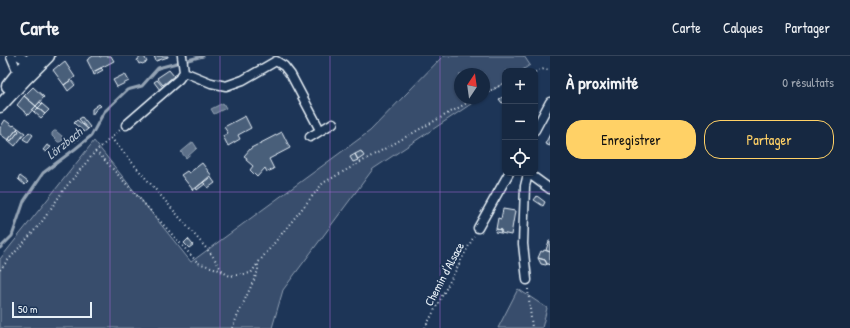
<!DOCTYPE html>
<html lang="fr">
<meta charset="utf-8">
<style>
body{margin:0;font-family:"Patrick Hand",sans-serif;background:#1f3048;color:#f1f3f6}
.controls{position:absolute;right:12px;top:12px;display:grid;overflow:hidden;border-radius:8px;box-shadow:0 1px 3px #0004}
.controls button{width:36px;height:36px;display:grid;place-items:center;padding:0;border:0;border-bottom:1px solid #35445a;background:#162841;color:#f1f3f6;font:20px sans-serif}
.compass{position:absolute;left:454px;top:12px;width:36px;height:36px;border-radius:50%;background:#162841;box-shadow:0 1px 3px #0004;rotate:13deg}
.scale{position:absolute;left:12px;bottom:10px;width:80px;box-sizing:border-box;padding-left:4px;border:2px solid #e8f1f8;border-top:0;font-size:11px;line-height:14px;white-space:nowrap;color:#e8f1f8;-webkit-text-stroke:3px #1d3557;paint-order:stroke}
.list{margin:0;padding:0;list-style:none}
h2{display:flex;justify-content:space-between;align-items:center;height:52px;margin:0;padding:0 16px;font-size:17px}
h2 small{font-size:13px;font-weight:400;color:#9ea6b1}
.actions{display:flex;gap:8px;padding:12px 16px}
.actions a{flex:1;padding:9px 0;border:1px solid #ffd166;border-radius:16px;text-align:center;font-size:14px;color:#ffd166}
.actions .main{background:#ffd166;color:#111}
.icon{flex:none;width:22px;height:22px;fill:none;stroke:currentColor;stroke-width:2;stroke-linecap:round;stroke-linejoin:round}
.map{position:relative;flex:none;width:550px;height:272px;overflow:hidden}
header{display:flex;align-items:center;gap:24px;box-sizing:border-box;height:56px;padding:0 20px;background:#162841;border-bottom:1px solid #35445a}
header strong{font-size:19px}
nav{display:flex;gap:22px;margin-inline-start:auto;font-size:14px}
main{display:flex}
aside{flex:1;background:#162841}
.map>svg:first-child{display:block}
</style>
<header>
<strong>Carte</strong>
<nav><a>Carte</a><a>Calques</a><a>Partager</a></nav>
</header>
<main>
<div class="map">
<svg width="550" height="272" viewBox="0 0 550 272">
<rect width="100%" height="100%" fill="#1d3557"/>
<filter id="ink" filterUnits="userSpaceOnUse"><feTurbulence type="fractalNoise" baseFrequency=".025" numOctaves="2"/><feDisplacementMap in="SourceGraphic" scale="8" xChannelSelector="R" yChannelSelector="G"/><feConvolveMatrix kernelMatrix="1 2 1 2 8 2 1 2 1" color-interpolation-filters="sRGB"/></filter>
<g filter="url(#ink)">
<path fill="#374d6c" stroke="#909fb2" d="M443 0H524L530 9 521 15H505V26L484 40V18H460V42H480L373 113 283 234 272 272H0V203L94 85 191 206 370 75Z
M518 233 547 252 542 272H498Z"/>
<path fill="#5d7089" stroke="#95a4b5" d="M223 47 226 52 214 58 211 53Z
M54 75H56L63 81V84L60 86H58L52 80V77Z
M193 86 197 92 186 102 181 96Z"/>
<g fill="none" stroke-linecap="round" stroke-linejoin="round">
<path stroke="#95a4b5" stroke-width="3" d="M0 192 12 180 24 145 43 117 75 93 91 80 104 56 127 34 142 30 158 12 203 0"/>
</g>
<path fill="#495e7a" stroke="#e8f1f8" d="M93 0H99L100 1 102 0H111L114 5 93 16 87 4Z
M141 0H144L147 6 142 8 141 7 139 8 137 4 139 3V1Z
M154 0H168V1L156 5Z
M65 6 75 21 64 29 53 14 59 9 60 10Z
M101 12 103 14 94 19 93 16Z
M169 14 174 20 163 29 157 22Z
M125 18 129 25 117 31 113 24Z
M71 24 75 29 68 35 64 29Z
M157 24 163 31 160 34 154 26Z
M33 31 44 41 36 50 24 40Z
M24 40 36 50 28 59 17 49Z
M505 40V46L502 47 499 43Z
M40 46 42 48 38 52 36 50Z
M42 48 49 54 45 58 38 52Z
M99 48 101 50 97 52 92 59V53Z
M36 50 38 52 34 56 32 54Z
M38 52 45 58 41 62 34 56Z
M245 60 251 72 238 79 240 83 228 90 223 80 228 77 224 71Z
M82 61 90 71 88 73 79 63Z
M5 64 13 70 14 69 18 72 8 84 0 78V72Z
M77 64 88 73 84 76 74 67Z
M18 72 25 77 15 90 8 84 9 83 11 85 19 75 17 73Z
M17 73 19 75 11 85 9 83Z
M29 76 33 79 28 86 23 83Z
M282 76 290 92 269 103 274 113 267 116 265 112 257 121 250 114 253 110 246 104 247 102 244 100 251 92Z
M78 78 81 80 75 86 72 83 74 81Z
M550 78V90L545 88Z
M47 89 51 91 46 96 43 94Z
M361 95 364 100 358 104 355 98Z
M355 98 358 104 353 106 350 101Z
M202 107 212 120 193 134 181 119 187 115 189 117Z
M20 120 28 126 25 129 18 123Z
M210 120 215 127 208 132 203 126Z
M203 126 205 128 197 134 196 132Z
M537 140 545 146 543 150 534 144Z
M503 153 515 155 511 179 501 177V174L496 173 498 162 501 163Z
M496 173 501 174V177L495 176Z
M188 183 193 189 189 192 184 187Z
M549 185H550V196L546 194Z
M544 194 550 196V209L547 208 545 204 538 202 541 195 543 196Z
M538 202 545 204 547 208 546 209 541 208Z"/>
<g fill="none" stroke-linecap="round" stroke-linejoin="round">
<defs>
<path id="street" d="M11 0 16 12 22 18
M19 0 32 8
M184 16 211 27 226 30 243 24 276 5 284 10 291 19 320 74
M126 69 179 23 184 16 182 0
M535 74 550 46
M310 81 333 67
M528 117 550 133
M478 172 509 117
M527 224 523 188 525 130 528 118"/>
<path id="secondary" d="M8 30 19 16 35 0
M0 50 26 22 48 0"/>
</defs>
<use href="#street" stroke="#e8f1f8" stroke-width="11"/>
<use href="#secondary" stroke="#e8f1f8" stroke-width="15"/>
<path stroke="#e8f1f8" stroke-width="2" stroke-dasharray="1 3" stroke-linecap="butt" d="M535 16 544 13 550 14
M484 38 505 27
M111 82 212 199 223 216
M95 96 120 74
M0 214 3 210 41 167 65 132 95 96 101 100 198 207 217 213 230 220 251 217 258 207
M528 233 532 272
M232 272 258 215V207L323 127 476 42
M425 272 474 180"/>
<use href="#street" stroke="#1d3557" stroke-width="8"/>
<use href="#secondary" stroke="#1d3557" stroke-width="12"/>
</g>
</g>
<path fill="none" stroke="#9c67d0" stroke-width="1" stroke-opacity="0.55" d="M110 0V272M220 0V272M330 0V272M440 0V272M0 136H550"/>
<g text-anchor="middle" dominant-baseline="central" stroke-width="4" stroke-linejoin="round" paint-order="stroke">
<g font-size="12" fill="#e8f1f8" stroke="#1d3557">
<text transform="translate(444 218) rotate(-62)">Chemin d'Alsace</text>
</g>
<g font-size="13" font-style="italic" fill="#b7c4d1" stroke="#1d3557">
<text transform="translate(64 87) rotate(-39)">Lörzbach</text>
</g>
</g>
</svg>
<div class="controls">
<button>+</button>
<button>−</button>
<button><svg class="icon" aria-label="locate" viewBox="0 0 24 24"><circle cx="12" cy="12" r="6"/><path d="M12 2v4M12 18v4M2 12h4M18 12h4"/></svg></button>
</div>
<svg class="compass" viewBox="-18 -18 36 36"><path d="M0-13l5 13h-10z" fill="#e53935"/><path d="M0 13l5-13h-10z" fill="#9ea6b1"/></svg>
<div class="scale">50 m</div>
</div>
<aside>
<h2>À proximité<small>0 résultats</small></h2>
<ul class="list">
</ul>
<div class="actions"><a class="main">Enregistrer</a><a>Partager</a></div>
</aside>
</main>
